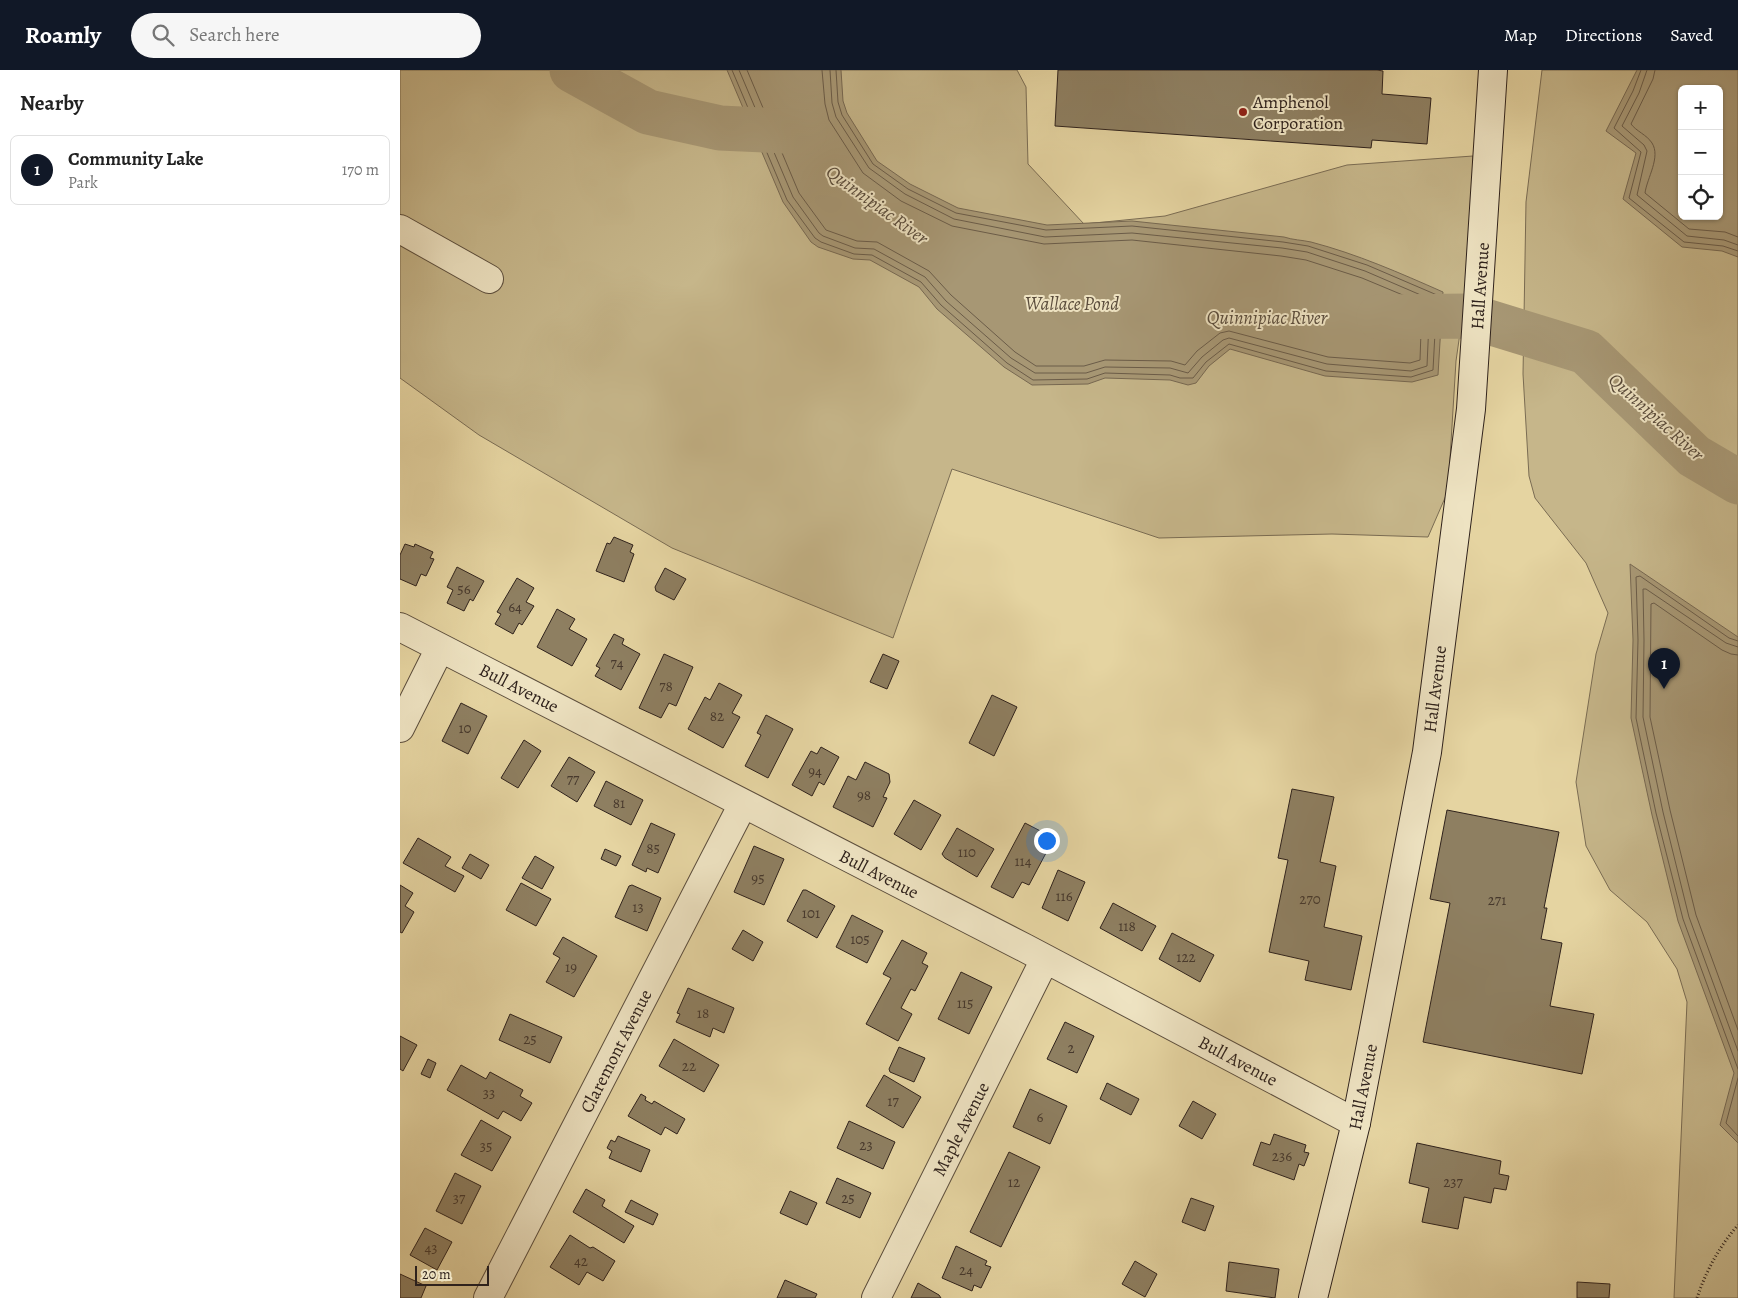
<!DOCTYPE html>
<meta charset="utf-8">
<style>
body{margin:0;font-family:Alegreya,serif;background:#f6f6f6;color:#222}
.controls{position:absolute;right:15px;top:15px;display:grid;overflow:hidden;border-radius:8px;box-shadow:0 1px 4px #0004}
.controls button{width:45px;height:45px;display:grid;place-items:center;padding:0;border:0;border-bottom:1px solid #e0e0e0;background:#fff;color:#222;font:25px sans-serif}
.scale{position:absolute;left:15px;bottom:12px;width:74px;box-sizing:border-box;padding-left:5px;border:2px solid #2f221c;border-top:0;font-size:14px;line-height:18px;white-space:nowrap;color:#2f221c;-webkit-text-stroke:4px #eee3c2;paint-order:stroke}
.you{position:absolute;left:646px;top:770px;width:18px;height:18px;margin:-12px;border:4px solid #fff;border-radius:50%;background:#1a73e8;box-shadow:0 0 0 8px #1a73e833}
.badge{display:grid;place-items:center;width:32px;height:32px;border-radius:50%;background:#111827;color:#fff;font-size:16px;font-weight:700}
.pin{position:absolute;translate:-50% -41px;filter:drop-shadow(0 1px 2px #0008)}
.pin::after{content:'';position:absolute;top:26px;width:18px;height:15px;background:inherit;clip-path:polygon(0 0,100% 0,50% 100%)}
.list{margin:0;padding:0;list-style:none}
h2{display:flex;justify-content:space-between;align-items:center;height:65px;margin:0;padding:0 20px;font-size:21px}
h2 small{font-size:16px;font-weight:400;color:#767676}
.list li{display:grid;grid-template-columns:32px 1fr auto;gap:15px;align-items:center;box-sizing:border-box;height:70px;margin:0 10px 10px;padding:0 10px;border:1px solid #e0e0e0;border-radius:8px}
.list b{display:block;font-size:19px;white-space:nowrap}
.list p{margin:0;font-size:16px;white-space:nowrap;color:#767676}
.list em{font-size:16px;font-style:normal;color:#767676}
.icon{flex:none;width:28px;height:28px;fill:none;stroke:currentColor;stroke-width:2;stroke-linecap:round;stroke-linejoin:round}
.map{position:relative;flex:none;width:1338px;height:1228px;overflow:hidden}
header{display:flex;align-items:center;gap:30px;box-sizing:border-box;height:70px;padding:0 25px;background:#111827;color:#fff}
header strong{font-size:24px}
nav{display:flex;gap:28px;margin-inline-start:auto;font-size:18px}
.search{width:350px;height:45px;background:#f6f6f6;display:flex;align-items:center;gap:12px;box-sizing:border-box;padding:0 18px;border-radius:28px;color:#767676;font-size:19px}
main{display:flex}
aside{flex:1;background:#fff}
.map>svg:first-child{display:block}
</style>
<header>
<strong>Roamly</strong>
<div class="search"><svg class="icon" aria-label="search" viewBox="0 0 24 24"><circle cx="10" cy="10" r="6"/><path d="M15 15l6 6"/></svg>Search here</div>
<nav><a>Map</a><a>Directions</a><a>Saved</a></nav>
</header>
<main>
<aside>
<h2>Nearby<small></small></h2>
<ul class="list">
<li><span class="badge">1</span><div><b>Community Lake</b><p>Park</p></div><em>170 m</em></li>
</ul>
</aside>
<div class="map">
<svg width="1338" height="1228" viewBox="0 0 1338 1228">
<rect width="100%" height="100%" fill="#e5d4a1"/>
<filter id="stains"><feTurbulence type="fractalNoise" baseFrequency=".004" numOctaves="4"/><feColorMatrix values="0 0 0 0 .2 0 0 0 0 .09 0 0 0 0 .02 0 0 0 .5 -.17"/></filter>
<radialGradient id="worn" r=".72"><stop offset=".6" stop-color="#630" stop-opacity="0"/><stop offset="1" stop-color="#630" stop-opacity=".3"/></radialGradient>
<path fill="#c6b68a" stroke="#7a6c53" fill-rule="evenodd" d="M0 0H617L626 17 628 94 684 154 765 146 947 95 1073 86 1070 192 1056 291 1048 421 1028 467 932 464 759 468 552 399 493 568 272 478 79 365 0 308Z
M1142 0H1338V1228H1274L1287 932 1277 899 1247 852 1210 820 1186 776 1176 712 1196 584 1208 543 1186 493 1135 428 1129 406 1123 304 1126 132ZM1282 19H1319V146H1282Z"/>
<path fill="#a79774" stroke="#776851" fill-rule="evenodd" d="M327 0H441L443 31 447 43 477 91 510 114 558 138 647 155 732 151 884 167C893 170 902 170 911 172 957 184 1000 203 1043 222L1038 305 1012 312 925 306 830 279 809 296 796 313 788 315 770 310 705 308 688 314 632 315 604 297 537 239 519 217 470 190 453 189 418 177 411 172 383 132Z
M1237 0H1338V187L1322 181 1282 177 1223 129 1236 83 1206 61ZM1282 19H1319V146H1282Z
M1230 494 1338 567V1073L1320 1055 1334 1003 1278 851 1252 745 1231 648 1233 570Z"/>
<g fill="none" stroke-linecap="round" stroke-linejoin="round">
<path stroke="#6b5c48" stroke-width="1" d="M332 0 387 130 415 168 421 172 454 184 472 185 521 212 541 235 607 293 633 310 687 309 705 303 770 305 780 308H793L806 292 829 274 926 301 1011 307 1033 300 1037 225 967 195 908 176 883 172 732 156 646 160 556 143 508 119 473 94 442 45 438 32 436 0
M339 0 393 127 419 163 423 166 455 178 474 179 525 207 546 231 611 288 635 303H686L705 297 770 298 788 303 802 287 823 270 829 268 927 294 1011 301 1027 296 1030 229 965 201 907 182 882 178 732 163 645 167 554 149 505 124 469 98 436 47 432 33 430 0
M347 0 399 123 426 160 457 171 477 172 529 201 551 225 615 282 636 296H684L705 290 771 291 785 295 797 281 820 263 829 261 928 287 1010 293 1020 290 1022 233 962 208 906 190 881 186 732 170 644 174 552 156 501 131 463 103 429 50 425 34 422 0
M1241 0 1233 21 1214 58 1241 82 1229 128 1284 172 1323 176 1338 181
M1247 0 1239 23 1222 56 1244 75 1247 81 1237 125 1287 166 1324 170 1338 175
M1255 0 1253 9 1231 54C1236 61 1247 65 1252 73 1261 87 1247 108 1245 123L1289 159 1325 162 1338 167
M1338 571 1329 568 1240 506 1236 507 1238 570 1236 648 1256 743 1283 849 1338 999
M1338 577 1326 573 1246 519H1243L1244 570 1243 647 1263 742 1289 847 1338 981
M1338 585 1331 584 1322 580 1254 533 1251 534 1250 647 1270 740 1296 845 1338 960
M1338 1008 1326 1053 1338 1066"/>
<path stroke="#a79774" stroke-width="45" d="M172 0 248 42 320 58 405 62
M979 247 1069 246 1186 282 1294 386 1338 412"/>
</g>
<path fill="#8e7f61" stroke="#2f221c" d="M658 0H977L983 1 982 24 1031 28 1027 74 972 70 971 78 655 56Z
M214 467 233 475 230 482 234 484 224 512 196 501 207 473 210 474Z
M5 474 14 477 15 474 33 482 30 488 34 489 26 506 21 504 16 516 0 509V485Z
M57 497 84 511 73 531 70 529 64 541 47 533 53 520 47 517Z
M265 498 286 509 274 530 256 521 255 517Z
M117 508 134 518 126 532 134 536 122 555 119 553 113 564 95 554 101 544 97 542Z
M157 539 175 549 169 559 187 569 172 596 137 577Z
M214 564 224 569 222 574 240 584 221 620 195 606 200 598 196 596Z
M264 584 293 597 276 636 269 633 261 648 239 638Z
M483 584 499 591 487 619 470 612Z
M319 613 342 625 332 643 340 647 323 678 288 659 305 627 310 630Z
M592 625 617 637 594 686 569 673Z
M61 633 87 646 68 684 42 671Z
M366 645 393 659 368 708 345 696 361 665 357 663Z
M124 670 141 681 118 718 101 708Z
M421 677 439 687 424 715 419 712 412 726 392 715 411 681 417 684Z
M169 687 195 702 177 732 151 716Z
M465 692 489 704 490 712 483 727 487 728 473 757 433 737 448 706 456 710Z
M206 711 243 730 231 755 194 736Z
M892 719 934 727 920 792 936 796 924 857 962 866 951 920 905 910 909 891 869 882 888 790 878 788Z
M514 730 541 745 521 780 494 764Z
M1047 740 1159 762 1144 838H1147L1141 869 1162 873 1150 936 1194 944 1182 1004 1023 972 1050 833 1030 829Z
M251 753 275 764 258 803 247 798 246 802 232 795Z
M625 753 654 768 629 815 622 812 613 828 591 817Z
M557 758 594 779 577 807 545 788 542 784Z
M18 768 51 787 45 796 64 806 55 822 3 793Z
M354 776 384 789 364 835 334 822Z
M205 779 221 786 216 796 201 789Z
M70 784 89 795 81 809 62 798Z
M135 786 154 797 142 819 122 808Z
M658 800 685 812 668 851 642 838Z
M121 813 151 829 136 856 106 840Z
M0 815 13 823 5 836 14 842 2 863 0 862Z
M232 815 261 828 247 861 215 847 229 816Z
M403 820H406L435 836 417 868 387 851Z
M713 833 756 856 742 881 700 858Z
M452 845 483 861 467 893 436 877Z
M343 860 363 872 353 891 332 879Z
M772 863 814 885 800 912 759 889Z
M163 867 197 886 174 927 146 912 160 888 153 884Z
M502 870 527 883 522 893 528 896 515 921 511 919 501 938 512 944 498 971 466 954 491 908 483 904Z
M561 902 592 917 569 964 538 949Z
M288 918 334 938 324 963 313 958 310 967 276 952 280 944 277 943Z
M110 944 162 967 150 993 99 970Z
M665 952 694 966 677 1003 647 989Z
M0 966 17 975 3 1001 0 999Z
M274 969 319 995 304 1022 259 996Z
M499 977 525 988 514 1012 490 1002 489 999Z
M28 989 36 993 30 1008 21 1004Z
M61 995 86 1009 90 1002 123 1020 120 1026 132 1033 121 1051 103 1041 98 1049 47 1020Z
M484 1005 521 1027 503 1058 466 1036Z
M707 1013 739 1029 731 1045 700 1029Z
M630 1019 667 1036 650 1074 613 1057Z
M241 1024 246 1027 245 1030 252 1034 254 1031 285 1049 277 1064 265 1057 261 1065 228 1046Z
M793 1031 816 1044 802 1069 779 1056Z
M81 1050 111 1067 92 1101 61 1085Z
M449 1051 495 1072 483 1099 437 1078Z
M874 1064 906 1075 904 1082 909 1083 904 1096 899 1094 894 1110 853 1095 861 1072 870 1075Z
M218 1066 250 1080 241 1102 209 1088 212 1081 207 1078 211 1070 215 1072Z
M1017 1073 1101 1091 1099 1104 1109 1106 1106 1120 1094 1118 1091 1133 1064 1127 1058 1159 1022 1152 1029 1118 1009 1113Z
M609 1082 640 1097 601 1177 570 1162Z
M55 1103 81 1116 62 1154 36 1141Z
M437 1108 471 1123 460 1148 426 1133Z
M186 1119 205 1130 202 1136 234 1156 224 1173 173 1142Z
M390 1121 417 1133 407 1155 380 1143Z
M791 1128 814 1136 805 1161 782 1152Z
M231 1130 258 1144 253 1155 225 1142Z
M25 1158 52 1172 37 1200 10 1185Z
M170 1165 190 1178 193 1177 215 1191 203 1211 187 1202 179 1215 150 1197Z
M556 1176 587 1191 585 1195 591 1197 581 1218 574 1215 572 1221 542 1208Z
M735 1191 757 1204 745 1227 722 1214Z
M829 1192 879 1199 875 1228 826 1221Z
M0 1204 26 1216 21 1228H0Z
M385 1210 417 1224 415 1228H377Z
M1177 1212 1210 1214 1209 1228H1177Z
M518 1213 539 1225 541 1228H511Z"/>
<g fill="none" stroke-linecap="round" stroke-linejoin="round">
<defs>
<path id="minor" d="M0 159 89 209
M0 557 625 878 956 1053
M0 658 40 578
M88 1228 343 734
M476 1228 645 889"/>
<path id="secondary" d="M913 1228 956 1053 1027 682 1071 339 1093 0"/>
</defs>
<use href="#minor" stroke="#5c4e3d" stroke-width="30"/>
<use href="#secondary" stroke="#2f221c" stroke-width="30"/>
<path stroke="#2f221c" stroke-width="3" stroke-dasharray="1 2.5" stroke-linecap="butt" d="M1297 1228C1306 1201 1319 1177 1338 1155"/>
<use href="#minor" stroke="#eee3c2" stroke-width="28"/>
<use href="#secondary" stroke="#eee3c2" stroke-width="28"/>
</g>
<circle fill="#8f2418" stroke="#eee3c2" stroke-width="2" cx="843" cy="42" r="5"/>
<g text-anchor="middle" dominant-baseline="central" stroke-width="4" stroke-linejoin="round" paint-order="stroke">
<g font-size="15" fill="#47392d">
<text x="64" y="519">56</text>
<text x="115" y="537">64</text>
<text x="217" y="593">74</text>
<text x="266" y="616">78</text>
<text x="317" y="646">82</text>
<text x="65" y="658">10</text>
<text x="415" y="701">94</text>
<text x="173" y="709">77</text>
<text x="464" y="725">98</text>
<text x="219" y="733">81</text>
<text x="253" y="778">85</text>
<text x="567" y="782">110</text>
<text x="623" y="791">114</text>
<text x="358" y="808">95</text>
<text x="664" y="826">116</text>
<text x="910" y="829">270</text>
<text x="1097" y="830">271</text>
<text x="238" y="837">13</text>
<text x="411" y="843">101</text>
<text x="727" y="856">118</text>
<text x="460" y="869">105</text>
<text x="786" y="887">122</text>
<text x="171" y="897">19</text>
<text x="565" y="933">115</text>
<text x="303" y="943">18</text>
<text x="130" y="969">25</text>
<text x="671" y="978">2</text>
<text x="289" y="996">22</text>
<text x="89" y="1023">33</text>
<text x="493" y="1031">17</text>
<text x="640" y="1047">6</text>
<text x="466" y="1075">23</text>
<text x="86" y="1076">35</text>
<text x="882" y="1086">236</text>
<text x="614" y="1112">12</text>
<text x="1053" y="1112">237</text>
<text x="59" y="1128">37</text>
<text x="448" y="1128">25</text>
<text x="31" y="1178">43</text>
<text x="181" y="1191">42</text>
<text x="566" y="1200">24</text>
</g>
<g font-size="18" fill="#2f221c" stroke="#eee3c2" text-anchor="start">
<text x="853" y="32">Amphenol<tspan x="853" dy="21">Corporation</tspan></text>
</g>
<g font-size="18" fill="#2f221c" stroke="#eee3c2">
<text transform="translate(1080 216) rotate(-86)">Hall Avenue</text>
<text transform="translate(119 618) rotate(27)">Bull Avenue</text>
<text transform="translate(1035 619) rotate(-83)">Hall Avenue</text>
<text transform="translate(479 804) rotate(27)">Bull Avenue</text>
<text transform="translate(216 981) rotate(-63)">Claremont Avenue</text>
<text transform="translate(838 991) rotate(28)">Bull Avenue</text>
<text transform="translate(963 1017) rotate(-79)">Hall Avenue</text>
<text transform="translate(561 1059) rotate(-63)">Maple Avenue</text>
</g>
<g font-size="19" font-style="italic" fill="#594b3b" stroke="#eee3c2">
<text transform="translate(477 135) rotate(36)">Quinnipiac River</text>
<text x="672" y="234">Wallace Pond</text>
<text x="867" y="248">Quinnipiac River</text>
<text transform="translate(1256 347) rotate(42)">Quinnipiac River</text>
</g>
</g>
<rect width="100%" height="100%" filter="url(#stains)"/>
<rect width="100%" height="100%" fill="url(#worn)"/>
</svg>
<div class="controls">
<button>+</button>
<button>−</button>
<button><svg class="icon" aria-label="locate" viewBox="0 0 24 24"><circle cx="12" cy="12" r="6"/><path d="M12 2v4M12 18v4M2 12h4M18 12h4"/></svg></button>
</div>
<div class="scale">20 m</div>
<div class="you"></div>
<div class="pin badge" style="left:1264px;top:619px">1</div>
</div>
</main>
